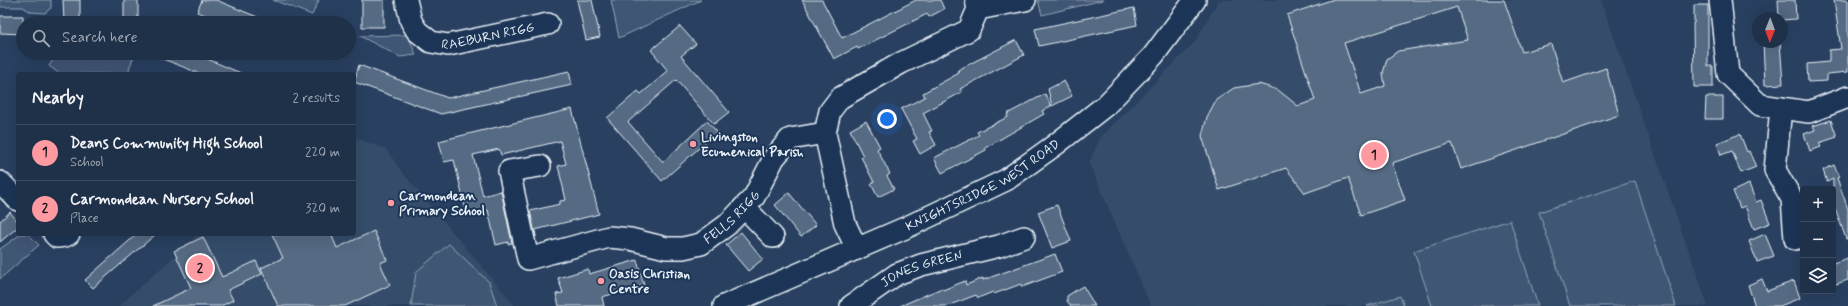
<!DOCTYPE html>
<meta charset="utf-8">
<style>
body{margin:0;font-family:Mynerve,sans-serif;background:#2c3c53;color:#f1f3f6}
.controls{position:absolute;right:12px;bottom:12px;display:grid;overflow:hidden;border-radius:4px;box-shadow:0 4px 16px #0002}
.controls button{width:36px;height:36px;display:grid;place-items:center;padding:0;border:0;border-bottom:1px solid #3c4b61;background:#1f3049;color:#f1f3f6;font:20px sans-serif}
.compass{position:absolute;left:1752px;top:12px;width:36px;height:36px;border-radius:50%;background:#1f3049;box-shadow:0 4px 16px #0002;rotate:181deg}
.you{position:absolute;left:887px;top:119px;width:14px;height:14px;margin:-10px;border:3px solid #fff;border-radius:50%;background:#1a73e8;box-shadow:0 0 0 6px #1a73e833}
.badge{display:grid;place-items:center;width:26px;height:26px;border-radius:50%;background:#ff9aa2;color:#111;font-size:13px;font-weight:700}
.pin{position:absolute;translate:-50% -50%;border:2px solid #fff;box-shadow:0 1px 4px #0006}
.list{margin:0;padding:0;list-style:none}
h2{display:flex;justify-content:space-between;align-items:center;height:52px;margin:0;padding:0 16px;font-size:17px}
h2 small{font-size:13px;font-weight:400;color:#a1a9b4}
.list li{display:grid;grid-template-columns:26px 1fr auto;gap:12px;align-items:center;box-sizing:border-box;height:56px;padding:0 16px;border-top:1px solid #3c4b61}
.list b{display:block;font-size:15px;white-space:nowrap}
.list p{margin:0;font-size:13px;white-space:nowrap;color:#a1a9b4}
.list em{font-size:13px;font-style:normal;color:#a1a9b4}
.icon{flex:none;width:22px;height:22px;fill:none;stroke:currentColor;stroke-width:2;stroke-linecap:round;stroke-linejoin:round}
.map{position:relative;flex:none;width:1848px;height:306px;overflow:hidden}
.search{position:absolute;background:#1f3049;box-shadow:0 4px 16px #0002;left:16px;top:16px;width:340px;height:44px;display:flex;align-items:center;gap:10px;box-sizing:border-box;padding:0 14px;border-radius:22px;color:#a1a9b4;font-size:15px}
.panel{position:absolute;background:#1f3049;box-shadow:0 4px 16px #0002;left:16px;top:72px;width:340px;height:164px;border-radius:4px}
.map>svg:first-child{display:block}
</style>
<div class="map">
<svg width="1848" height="306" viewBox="0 0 1848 306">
<rect width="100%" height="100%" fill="#294061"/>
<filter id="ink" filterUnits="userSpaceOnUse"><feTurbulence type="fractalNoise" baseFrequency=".025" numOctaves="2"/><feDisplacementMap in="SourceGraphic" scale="8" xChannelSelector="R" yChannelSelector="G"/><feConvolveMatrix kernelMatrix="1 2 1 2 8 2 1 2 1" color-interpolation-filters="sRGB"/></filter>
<g filter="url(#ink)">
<path fill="#364d6b" d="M1219 0H1601L1708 306H1151L1089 163 1100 138 1195 42Z
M354 137 386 149 402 172 515 306H119L199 234H354Z"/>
<path fill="#415774" stroke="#94a4b6" d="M0 0H51V8L45 13 31 12 23 7H0Z
M273 0H319L312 15Z
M611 0H701L619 38Z
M1038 0H1103L1042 15Z
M408 35 416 55 400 57 360 36Z
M63 53H135L129 69 130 74H60L49 66 55 57Z
M1635 181 1676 306H1570L1539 212Z
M1510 220 1538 306H1432L1414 251Z
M21 234H28L39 245 0 279V249Z
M449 244 489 282 497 306H411L416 272Z
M1400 296 1404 306H1367Z"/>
<path fill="#556a83" stroke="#e8f1f8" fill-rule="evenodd" d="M63 0H80V23H64Z
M124 0H138V22L124 23Z
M202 0H216L272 23H226L197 12Z
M362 0H384V27H362Z
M577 0H592L600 37 586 40Z
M802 0H822L842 38 916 0H940L944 9 929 17 927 14 858 49 857 47 834 59Z
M1331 0H1504L1522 52 1551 44 1563 83 1606 68 1619 115 1461 169 1452 143 1392 163 1405 200 1361 215 1348 178 1305 193 1286 168 1219 190 1202 136 1207 117 1216 100 1234 88 1259 84 1278 90 1298 106 1315 100 1287 15ZM1457 7 1468 40 1398 51 1387 59 1383 73 1385 86 1361 94 1344 43Z
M1778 0H1795L1796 19 1782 20V18H1779Z
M1834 0H1848V72L1827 74V81L1808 82 1807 64 1829 62V50L1841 49Z
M1694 5H1708V66H1713V87H1694L1693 23H1694Z
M1134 8 1137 25 1039 46 1035 29Z
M0 16H23V34L0 33Z
M680 26 696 44 681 56 729 112 714 124 676 80 628 122 663 162 707 121 717 132 662 181 607 118 638 91 641 94 668 71 651 50Z
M1016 40 1024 55 960 89 962 92 923 113 932 131 929 132 936 145 920 154 913 141 917 139 901 109 925 97 923 93 959 73 958 70Z
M1763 42H1780L1783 84 1765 85Z
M148 53H193L243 74H201Z
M359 65 448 98 569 71 572 85 441 114 354 82Z
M1064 81 1072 96 1052 106 1048 89Z
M1045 94 1051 106 1042 111 1044 114 985 148 986 150 942 173 934 158 979 135 977 132 1008 117 1007 114Z
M1706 97H1723V119H1705Z
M572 109 599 214 535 230 536 237 530 211 560 204V201L566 200 558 166 566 164 560 141 501 155 499 149 473 155 483 196 501 191 512 243 508 244V242L496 245 488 210 467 215 454 160 444 162 439 141Z
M1831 120 1837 137 1819 143 1821 147 1810 151 1804 134 1815 130 1813 126Z
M866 121 880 147 877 149 890 174 887 176 894 189 878 197 871 184 874 182 861 157 863 156 850 130Z
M1740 134 1747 152 1749 151 1756 167 1741 173 1732 151 1721 155 1717 143Z
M1834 165 1839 177 1837 178 1848 209V239H1846L1833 202V179L1827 182 1823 170Z
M1749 184 1756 202 1761 200 1770 223 1754 229 1745 206 1740 208 1733 191Z
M789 193 816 225 801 237 775 205Z
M1057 205 1071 241 1052 248 1038 212Z
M10 212 18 222V227L0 242V221Z
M374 231 387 260 380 263 390 285 345 306H278L261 268 283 258 272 234H331L337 248Z
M741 232 763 259 748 271 726 245Z
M137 234H156L93 288 85 280Z
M1765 234 1774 256 1757 262 1749 241Z
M203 237 222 277 256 261 262 274 228 290 233 300 221 306H153L191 288 174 251Z
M1055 254 1062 272 1022 287 1021 284 994 294 993 292 978 298 976 295 947 306H900L942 288 943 290 965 281 966 285 983 278V280Z
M1848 258V280L1833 285V263Z
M637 260 644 285 602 297 604 306H559L556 294 563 293 558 278 588 269 589 274Z
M1762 279 1767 291 1794 281 1800 298 1780 306H1755L1748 285Z
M1083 286 1095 306H1071L1067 301V296Z"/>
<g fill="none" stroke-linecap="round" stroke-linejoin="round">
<defs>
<g id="minor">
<path id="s1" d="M406 0 411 21 417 31 431 42 448 45 548 24"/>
<path d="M1720 0 1728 74 1760 105 1809 112 1848 97"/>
<path d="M978 9 1025 0"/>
<path d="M1781 108 1775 170 1792 199 1795 239"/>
<path id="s2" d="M540 166 509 171 528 259 609 237 630 239 666 248H683L701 244 727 225 754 197 774 158 790 139 825 133"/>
<path d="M0 182 18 200"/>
<path d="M744 207 773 237"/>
<path d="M54 234 57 237 65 236 69 234"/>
<path d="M857 249 845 224 825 133 830 111 840 98 901 63 969 30 978 9 976 0"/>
<path id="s3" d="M724 306 905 228 1006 180 1055 145 1106 105 1153 56 1195 0"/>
<path id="s4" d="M851 306 897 274 921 265 999 246 1024 237"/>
</g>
</defs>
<use href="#minor" stroke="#e8f1f8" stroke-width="24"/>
<use href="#minor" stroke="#1d3557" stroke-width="21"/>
</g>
</g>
<g fill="#ff9aa2" stroke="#1d3557" stroke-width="1.5">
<circle cx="693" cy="144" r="4"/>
<circle cx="391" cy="203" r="4"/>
<circle cx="601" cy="281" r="4"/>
</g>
<g text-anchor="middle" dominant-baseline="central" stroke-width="4" stroke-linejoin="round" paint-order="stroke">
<g font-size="13" fill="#e8f1f8" stroke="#1d3557">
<text stroke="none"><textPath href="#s1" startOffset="109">RAEBURN RIGG</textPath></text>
<text stroke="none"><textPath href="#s3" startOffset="286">KNIGHTSRIDGE WEST ROAD</textPath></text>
<text stroke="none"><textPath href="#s2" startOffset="340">FELLS RIGG</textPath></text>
<text stroke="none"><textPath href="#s4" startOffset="81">JONES GREEN</textPath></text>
</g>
<g font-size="13" font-weight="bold" fill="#e8f1f8" stroke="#1d3557" text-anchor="start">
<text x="701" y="137">Livingston<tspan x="701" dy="15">Ecumenical Parish</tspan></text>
<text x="399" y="196">Carmondean<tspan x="399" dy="15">Primary School</tspan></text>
<text x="609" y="274">Oasis Christian<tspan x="609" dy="15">Centre</tspan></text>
</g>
</g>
</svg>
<div class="controls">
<button>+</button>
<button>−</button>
<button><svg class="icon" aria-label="layers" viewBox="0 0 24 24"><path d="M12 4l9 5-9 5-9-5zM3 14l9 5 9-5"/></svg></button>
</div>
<svg class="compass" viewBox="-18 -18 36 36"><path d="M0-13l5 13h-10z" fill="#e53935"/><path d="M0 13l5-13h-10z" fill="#a1a9b4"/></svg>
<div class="you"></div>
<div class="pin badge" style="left:1374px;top:155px">1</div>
<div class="pin badge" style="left:200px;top:268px">2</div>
<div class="search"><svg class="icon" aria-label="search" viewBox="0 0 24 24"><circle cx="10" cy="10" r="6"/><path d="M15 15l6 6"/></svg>Search here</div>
<section class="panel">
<h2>Nearby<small>2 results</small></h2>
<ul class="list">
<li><span class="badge">1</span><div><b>Deans Community High School</b><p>School</p></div><em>220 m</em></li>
<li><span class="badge">2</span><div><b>Carmondean Nursery School</b><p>Place</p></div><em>320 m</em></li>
</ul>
</section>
</div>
